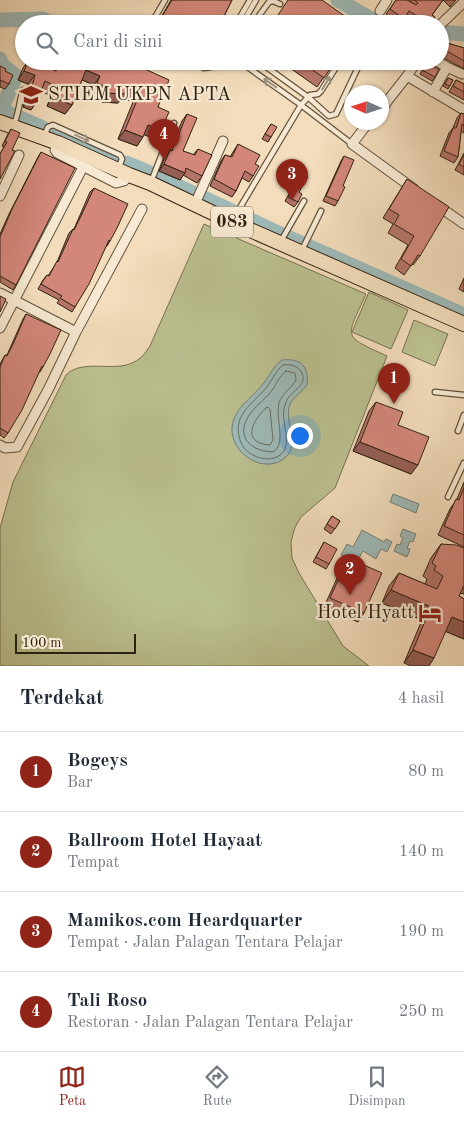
<!DOCTYPE html>
<html lang="id">
<meta charset="utf-8">
<style>
body{margin:0;font-family:"Old Standard TT",serif;background:#f6f6f7;color:#1f2937}
.compass{position:absolute;left:344px;top:85px;width:45px;height:45px;border-radius:50%;background:#fff;box-shadow:0 1px 4px #0004;rotate:273deg}
.scale{position:absolute;left:15px;bottom:12px;width:121px;box-sizing:border-box;padding-left:5px;border:2px solid #302211;border-top:0;font-size:14px;line-height:18px;white-space:nowrap;color:#302211;-webkit-text-stroke:4px #f7e9d3;paint-order:stroke}
.you{position:absolute;left:299px;top:435px;width:18px;height:18px;margin:-12px;border:4px solid #fff;border-radius:50%;background:#1a73e8;box-shadow:0 0 0 8px #1a73e833}
.badge{display:grid;place-items:center;width:32px;height:32px;border-radius:50%;background:#8f2418;color:#fff;font-size:16px;font-weight:700}
.pin{position:absolute;translate:-50% -41px;filter:drop-shadow(0 1px 2px #0008)}
.pin::after{content:'';position:absolute;top:26px;width:18px;height:15px;background:inherit;clip-path:polygon(0 0,100% 0,50% 100%)}
.list{margin:0;padding:0;list-style:none}
h2{display:flex;justify-content:space-between;align-items:center;height:65px;margin:0;padding:0 20px;font-size:21px}
h2 small{font-size:16px;font-weight:400;color:#747a83}
.list li{display:grid;grid-template-columns:32px 1fr auto;gap:15px;align-items:center;box-sizing:border-box;height:80px;padding:0 20px;border-top:1px solid #e0e1e3}
.list b{display:block;font-size:19px;white-space:nowrap}
.list p{margin:0;font-size:16px;white-space:nowrap;color:#747a83}
.list em{font-size:16px;font-style:normal;color:#747a83}
.icon{flex:none;width:28px;height:28px;fill:none;stroke:currentColor;stroke-width:2;stroke-linecap:round;stroke-linejoin:round}
.map{position:relative;flex:none;width:464px;height:666px;overflow:hidden}
.search{position:absolute;background:#fff;box-shadow:0 1px 4px #0004;left:15px;right:15px;top:15px;height:55px;display:flex;align-items:center;gap:12px;box-sizing:border-box;padding:0 18px;border-radius:28px;color:#747a83;font-size:19px}
.sheet{height:385px;background:#fff}
nav{display:flex;justify-content:space-around;align-items:center;box-sizing:border-box;height:70px;border-top:1px solid #e0e1e3;background:#fff;font-size:14px;color:#747a83}
nav a{display:grid;justify-items:center;gap:2px}
nav .on{color:#8f2418}
.map>svg:first-child{display:block}
</style>
<div class="map">
<svg width="464" height="666" viewBox="0 0 464 666">
<rect width="100%" height="100%" fill="#f3ddbc"/>
<filter id="stains"><feTurbulence type="fractalNoise" baseFrequency=".004" numOctaves="4"/><feColorMatrix values="0 0 0 0 .2 0 0 0 0 .09 0 0 0 0 .02 0 0 0 .5 -.17"/></filter>
<radialGradient id="worn" r=".72"><stop offset=".6" stop-color="#630" stop-opacity="0"/><stop offset="1" stop-color="#630" stop-opacity=".3"/></radialGradient>
<path fill="#bbc090" stroke="#767150" d="M204 224 366 294C346 339 341 335 387 356L335 488 301 517 295 527 291 542 292 558 299 573 335 633 343 646 369 666H0V528L13 482 66 375C83 358 114 373 134 362 141 359 146 352 150 346Z
M369 292 408 310 391 349 352 332Z
M414 320 448 334 435 366 402 352Z"/>
<path fill="#9ebab8" stroke="#727d75" d="M282 360C301 358 309 366 307 385 303 391 295 396 291 402 282 419 301 444 286 457 265 476 230 454 232 427 234 408 252 398 263 384 270 375 273 367 282 360Z
M393 494 419 504 416 513 390 502Z
M403 529 416 534 413 542 410 541 407 548 410 549 407 557 394 551 397 544 400 545 403 538 400 536Z
M362 530 384 542 386 539 392 542 387 552 381 549 376 559 363 551 356 563 341 555 347 544 353 547Z"/>
<g fill="none" stroke-linecap="round" stroke-linejoin="round">
<path stroke="#676e64" stroke-width="1" d="M283 365C289 364 296 365 300 370 310 383 294 390 288 398 286 401 285 405 284 409 281 425 295 448 277 457 271 460 260 459 255 456 246 452 241 446 239 436 234 415 252 404 265 389 272 382 275 371 283 365Z
M286 371 295 373 296 380C291 389 282 393 279 403 275 418 287 444 273 452 246 451 234 432 253 410 258 404 265 399 270 393 275 387 279 376 286 371Z
M266 408 268 407 270 409 273 440 270 445C241 443 252 421 266 408Z"/>
<path stroke="#9ebab8" stroke-width="15" d="M338 0 380 24
M0 20 43 19 52 24
M440 32 464 34
M0 59 2 65 16 76 1 110 43 128
M135 61H144
M52 131 118 160
M126 163 150 173
M157 176 193 193
M202 197 276 232 464 315"/>
<defs>
<path id="service" d="M151 24 165 0
M236 24 250 0
M242 24 256 0
M253 24 269 2 273 1 280 4
M193 61 204 68 211 67 215 61
M239 61 301 105 352 144
M258 61 308 97 329 116 336 114 361 61
M14 124C19 113 19 102 23 90
M44 136 48 127 53 125 120 155 122 159 119 167
M151 182 174 123
M232 221 301 105 310 95 318 94 321 91 340 61
M281 241 304 201
M302 250 321 211
M435 392 464 395
M458 431 464 415
M448 497 464 463"/>
<path id="minor" d="M380 11 387 0
M440 25 464 2
M447 67 462 74
M407 76 464 110
M433 92 447 67 438 62
M382 108 407 76 417 61
M369 122 352 144 414 189
M58 143 55 150 57 153 116 183 124 181 129 175
M0 196 19 155
M195 204 223 141
M437 205 464 224
M0 293 76 332
M0 328 83 167
M0 445 5 448 17 447 48 390 76 332 142 209"/>
<path id="primary" d="M0 122 58 143 129 175 150 183 232 222 464 324"/>
</defs>
<use href="#service" stroke="#61513c" stroke-width="7"/>
<use href="#minor" stroke="#61513c" stroke-width="11"/>
<use href="#primary" stroke="#302211" stroke-width="16"/>
<use href="#service" stroke="#f7e9d3" stroke-width="4.5"/>
<use href="#minor" stroke="#f7e9d3" stroke-width="9"/>
<use href="#primary" stroke="#f3ddbc" stroke-width="14"/>
</g>
<path fill="#b57469" stroke="#302211" d="M171 0H232L220 24H157Z
M396 0H456L450 7 443 0 432 15 430 24H417L406 16 400 24 386 14Z
M447 43 464 48V69L440 56Z
M28 61H34L55 70 58 65 64 68 67 61H135L147 70 158 107 161 130 155 139 144 134 137 146 118 139 133 102 122 98 118 103 102 102 98 99 96 94 91 92 94 85 82 80 72 105 65 114 47 106 51 96 41 91 37 101 31 110 23 107 28 84 18 80 23 68Z
M280 61H335L317 87Z
M427 63 435 77 432 81 420 74Z
M0 66 5 71 9 84 5 89 0 87Z
M448 78 453 80 448 89 443 86Z
M456 80 464 84V100L449 92Z
M461 113 464 114V133L461 131 458 157 454 163 440 156 449 133 453 128 457 118Z
M187 114 183 151 193 155 198 149 202 176 197 183 183 175 180 180 159 171 165 157 170 150 182 121Z
M271 124V137L268 142 262 139Z
M11 129 12 150 0 179V154L4 147 2 146 8 134Z
M238 144 255 164 253 176 249 182 242 178 236 191 232 197 210 186 221 161 225 155 230 157Z
M41 152 16 285 13 290 0 282V234L9 214 38 157Z
M464 153V175L455 170Z
M344 156 343 186 338 201 335 206 323 201 341 161Z
M301 173 298 202 294 207 285 201Z
M407 179 420 256 413 265 412 264 404 275 395 268 408 245 388 233 393 224 383 218Z
M94 188 110 241 107 246H106L75 307 72 312 57 303 59 300 38 289 43 280 47 275 48 276 57 262 69 233 73 229H74L90 192Z
M464 278V292L459 289Z
M26 314 43 367 40 372H39L8 433 4 438 0 435V364L5 355H7L23 319Z
M376 402 398 425 411 474 353 451 369 411Z
M464 482V547L438 535 450 509 457 499Z
M332 516 340 521 331 534 324 529Z
M324 542 329 564 326 569 313 562Z
M441 544 464 548V594L460 593 459 596 464 599V639L445 631 404 663 422 620 382 603 389 586 399 573 425 584 427 579 423 576 431 558Z
M348 558 364 613 358 622 324 607 342 567Z"/>
<path fill="#945e55" stroke="#302211" d="M445 50 440 56V51Z
M86 70 100 76 94 85 80 79Z
M24 71 35 75 28 84 18 80Z
M127 88 140 93 133 102 122 98 118 103 102 102 108 93Z
M53 97 72 105 65 114 47 106Z
M29 98 37 101 31 110 23 107Z
M148 125 161 130 155 139 142 134Z
M125 130 143 137 137 146 118 139Z
M164 164 185 173 180 180 159 171Z
M360 442 418 465 411 474 353 451Z
M391 590 431 607 422 620 382 603Z
M452 617 464 622V639L442 630Z
M413 650 434 658 429 666H411L404 663Z"/>
<path fill="#d3877a" stroke="#302211" d="M172 0H232L220 24H170L161 18Z
M288 0H322L356 24H272Z
M396 0H407L416 5 418 3 415 0H443L432 15 435 17 430 24H429L409 11 404 19 390 9Z
M440 39 447 43 464 48V61L445 50 440 51Z
M28 61H34L56 71 58 65 66 69 69 61H135L148 67 147 70 169 80 158 107 169 112 161 130 148 125 143 137 125 130 140 93 127 88 124 94 108 93 104 90 102 85 97 83 100 76 86 70 72 105 53 97 57 87 45 81 37 101 29 98 35 75 24 71Z
M300 61H335L324 78Z
M427 63 439 69 435 77 422 70Z
M0 66 6 69 5 71 13 75 9 84 0 80V81Z
M448 78 453 80 450 86 445 84Z
M456 80 464 84V92L453 86Z
M461 113 464 114V125L462 124 458 157 444 151 453 128H456Z
M187 114 197 118 183 151 195 155 198 149 212 155 202 176 186 168 185 173 164 164 170 150 172 151Z
M271 124 277 127 271 137 265 134Z
M11 129 20 133 12 150 15 151 0 179V154L7 142 5 141Z
M238 144 260 155 255 164 259 166 253 176 245 171 236 191 214 179 225 155 232 157Z
M41 152 75 168 16 285 0 276V237L12 209Z
M464 155V167L459 164Z
M344 156 354 160 343 186 345 187 338 201 326 196Z
M301 173 308 177 299 192 302 194 298 202 288 197Z
M407 179 449 207 420 256 418 255 411 266 401 259 414 236 394 224 399 215 389 209Z
M94 188 128 204 117 228 110 241 109 240 89 284 75 307 60 298 62 296 41 284 47 275 49 276 57 261 58 262 73 229 74 230 81 216Z
M0 296 6 299 0 312Z
M26 314 61 330 50 354 43 367 42 366 22 410 8 433 0 428V367L5 355 7 356 14 342Z
M376 402 403 412 398 425 429 437 418 465 360 442Z
M464 488V535L444 526 456 499 459 500Z
M332 516 340 521 335 529 327 524Z
M324 542 337 549 329 564 316 557Z
M441 544 456 545 464 548V585L459 596 464 599V622L452 617 434 658 413 650 431 607 391 590 399 573 437 589 443 576 434 570 436 566 432 563Z
M348 558 382 573 364 613 330 598Z"/>
<defs><path id="oneway-shaft" d="M-6 0H5M1.5-3L5.5 0L1.5 3" fill="none" stroke-width="1.6" stroke-linecap="round" stroke-linejoin="round" transform="scale(1.25)"/></defs>
<g stroke="#9d8f7c">
<use href="#oneway-shaft" transform="translate(270 83) rotate(-145)"/>
<use href="#oneway-shaft" transform="translate(326 83) rotate(-59)"/>
<use href="#oneway-shaft" transform="translate(82 138) rotate(24)"/>
</g>
<defs>
<symbol id="university-bare" viewBox="-9 -9 18 18"><path d="M0-5L7-2L0 1L-7-2ZM-4 1L0 2.5L4 1V4Q0 6-4 4Z" fill="#8f2418" stroke="#f7e9d3" stroke-width="2.5" paint-order="stroke"/></symbol>
<symbol id="hotel-bare" viewBox="-9 -9 18 18"><path d="M-6-4.5h1.5V1H6V5H4.5V3h-9V5H-6ZM-4 0a1.8 1.8 0 1 1 3.6 0ZM.5 0V-2.5h3Q6-2.5 6 0Z" fill="#8f2418" stroke="#f7e9d3" stroke-width="2.5" paint-order="stroke"/></symbol>
</defs>
<g fill-rule="evenodd">
<use href="#university-bare" x="15" y="79" width="32" height="32"/>
<use href="#hotel-bare" x="414" y="597" width="32" height="32"/>
</g>
<g text-anchor="middle" dominant-baseline="central" stroke-width="4.5" stroke-linejoin="round" paint-order="stroke">
<rect fill="#f7e9d3" stroke="#6c5e4b" stroke-width="1" x="211" y="206.5" width="42" height="31" rx="4"/>
<g font-size="18" font-weight="bold" fill="#302211">
<text x="232" y="222">083</text>
</g>
<g font-size="19" fill="#302211" stroke="#f7e9d3" text-anchor="start">
<text x="48" y="95">STIEM UKPN APTA</text>
<text x="414" y="613" text-anchor="end">Hotel Hyatt</text>
</g>
</g>
<rect width="100%" height="100%" filter="url(#stains)"/>
<rect width="100%" height="100%" fill="url(#worn)"/>
</svg>
<svg class="compass" viewBox="-18 -18 36 36"><path d="M0-13l5 13h-10z" fill="#e53935"/><path d="M0 13l5-13h-10z" fill="#747a83"/></svg>
<div class="scale">100 m</div>
<div class="you"></div>
<div class="pin badge" style="left:394px;top:404px">1</div>
<div class="pin badge" style="left:350px;top:595px">2</div>
<div class="pin badge" style="left:292px;top:200px">3</div>
<div class="pin badge" style="left:164px;top:160px">4</div>
<div class="search"><svg class="icon" aria-label="search" viewBox="0 0 24 24"><circle cx="10" cy="10" r="6"/><path d="M15 15l6 6"/></svg>Cari di sini</div>
</div>
<section class="sheet">
<h2>Terdekat<small>4 hasil</small></h2>
<ul class="list">
<li><span class="badge">1</span><div><b>Bogeys</b><p>Bar</p></div><em>80 m</em></li>
<li><span class="badge">2</span><div><b>Ballroom Hotel Hayaat</b><p>Tempat</p></div><em>140 m</em></li>
<li><span class="badge">3</span><div><b>Mamikos.com Heardquarter</b><p>Tempat · Jalan Palagan Tentara Pelajar</p></div><em>190 m</em></li>
<li><span class="badge">4</span><div><b>Tali Roso</b><p>Restoran · Jalan Palagan Tentara Pelajar</p></div><em>250 m</em></li>
</ul>
</section>
<nav>
<a class="on"><svg class="icon" aria-label="map" viewBox="0 0 24 24"><path d="M3 6l6-2 6 2 6-2v14l-6 2-6-2-6 2zM9 4v14M15 6v14"/></svg>Peta</a>
<a><svg class="icon" aria-label="directions" viewBox="0 0 24 24"><path d="M12 3l9 9-9 9-9-9zM9 14v-3h6M13 9l2 2-2 2"/></svg>Rute</a>
<a><svg class="icon" aria-label="saved" viewBox="0 0 24 24"><path d="M7 4h10v16l-5-4-5 4z"/></svg>Disimpan</a>
</nav>
